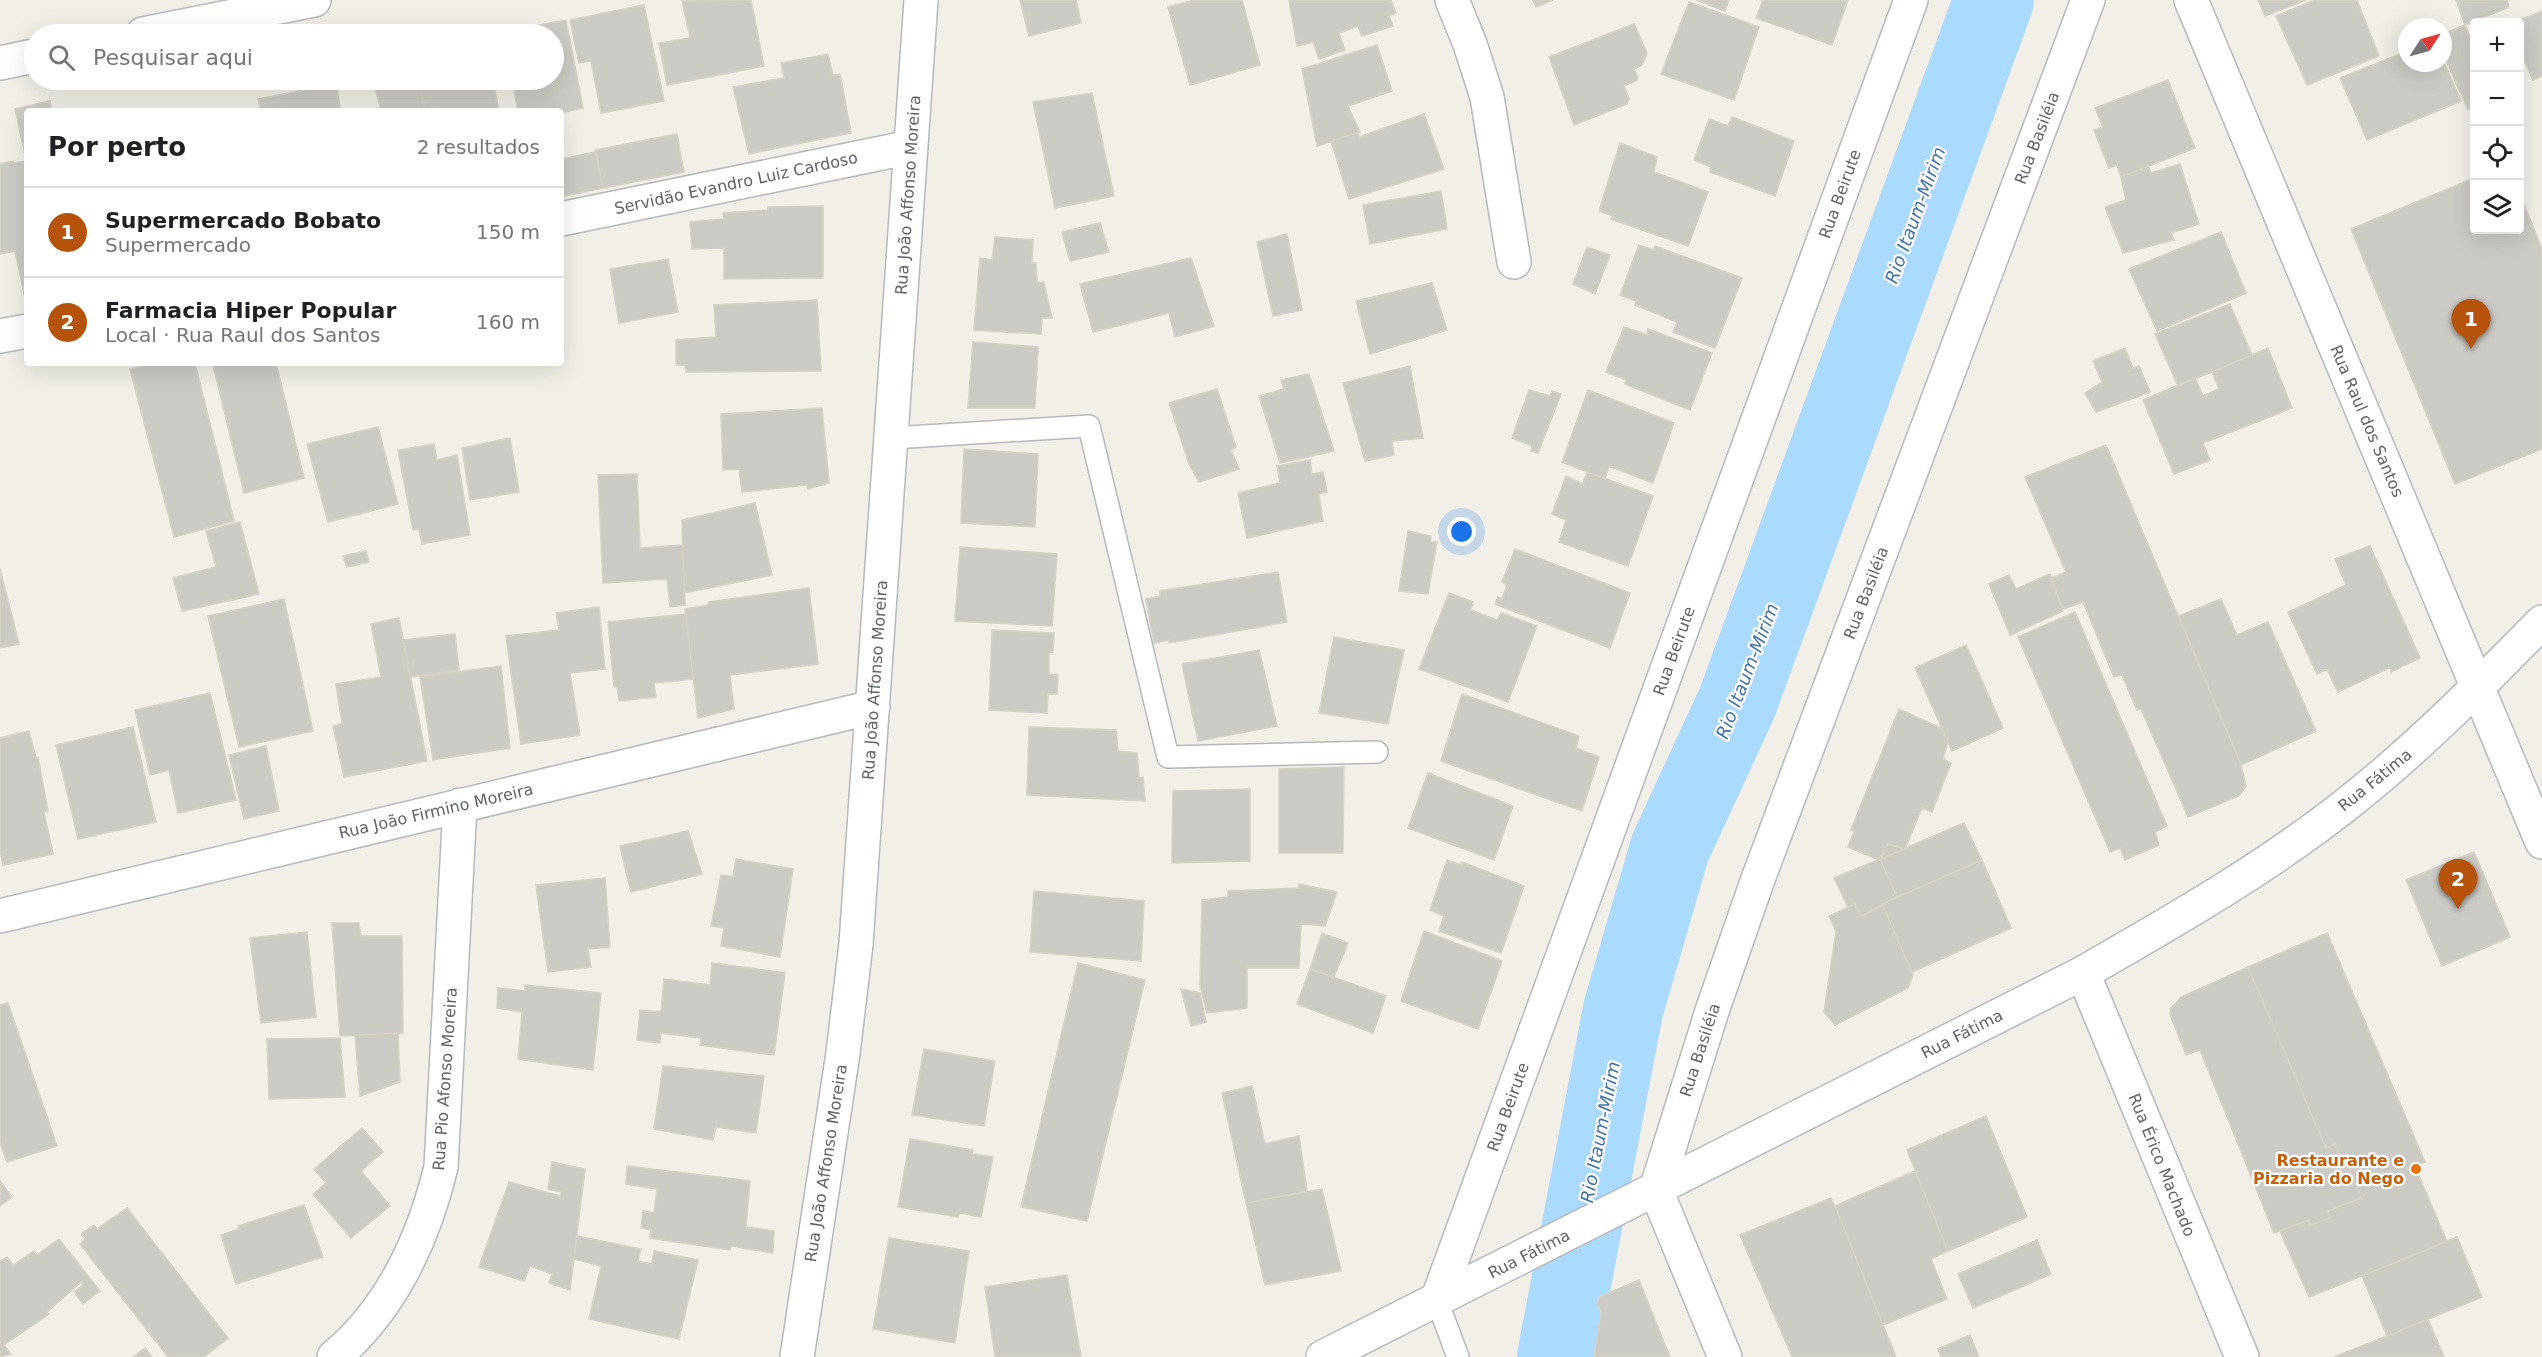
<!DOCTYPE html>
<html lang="pt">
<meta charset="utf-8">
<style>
body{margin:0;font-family:"DejaVu Sans",sans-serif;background:#f2f2f2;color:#202124}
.controls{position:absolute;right:18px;top:18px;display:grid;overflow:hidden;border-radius:6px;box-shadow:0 6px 24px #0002}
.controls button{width:54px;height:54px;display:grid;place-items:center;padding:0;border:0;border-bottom:2px solid #e0e0e0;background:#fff;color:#202124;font:30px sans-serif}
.compass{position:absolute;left:2398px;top:18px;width:54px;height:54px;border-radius:50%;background:#fff;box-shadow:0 6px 24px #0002;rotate:54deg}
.you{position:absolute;left:1462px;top:532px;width:21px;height:21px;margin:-15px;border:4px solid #fff;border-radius:50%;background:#1a73e8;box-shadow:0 0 0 9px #1a73e833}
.badge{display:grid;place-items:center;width:39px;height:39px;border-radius:50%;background:#b45309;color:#fff;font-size:20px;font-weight:700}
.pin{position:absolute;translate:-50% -50px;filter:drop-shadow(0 2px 3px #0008)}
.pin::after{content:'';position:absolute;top:32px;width:21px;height:18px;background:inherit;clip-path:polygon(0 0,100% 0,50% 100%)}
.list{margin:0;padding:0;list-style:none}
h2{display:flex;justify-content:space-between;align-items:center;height:78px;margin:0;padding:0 24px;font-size:26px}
h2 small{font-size:20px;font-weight:400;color:#757577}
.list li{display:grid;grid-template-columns:39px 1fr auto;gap:18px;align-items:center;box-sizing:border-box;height:90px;padding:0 24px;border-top:2px solid #e0e0e0}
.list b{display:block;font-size:22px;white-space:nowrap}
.list p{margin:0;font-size:20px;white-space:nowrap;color:#757577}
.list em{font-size:20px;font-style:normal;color:#757577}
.icon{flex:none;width:33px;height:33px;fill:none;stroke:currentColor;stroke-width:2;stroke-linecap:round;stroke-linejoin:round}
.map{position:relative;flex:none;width:2542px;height:1357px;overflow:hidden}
.search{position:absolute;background:#fff;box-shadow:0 6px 24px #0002;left:24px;top:24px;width:540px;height:66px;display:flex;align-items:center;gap:15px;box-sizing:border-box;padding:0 21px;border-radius:33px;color:#757577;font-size:22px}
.panel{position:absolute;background:#fff;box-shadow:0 6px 24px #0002;left:24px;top:108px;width:540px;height:258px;border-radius:6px}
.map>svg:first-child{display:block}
</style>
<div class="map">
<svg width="2542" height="1357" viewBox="0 0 2542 1357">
<rect width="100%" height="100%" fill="#f1efe8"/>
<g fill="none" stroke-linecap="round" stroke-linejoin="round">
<path stroke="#aadaff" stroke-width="80" d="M1557 1357 1623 1010 1670 848 1737 703 1994 0"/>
</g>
<path fill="#cccac5" stroke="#d6d1c6" stroke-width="1.5" d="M751 0 764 66 667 85 659 43 690 38 682 1Z
M1020 0H1076L1081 23 1029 36Z
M1194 0H1242L1260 65 1190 85 1168 7Z
M1289 0H1391L1396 13 1389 16 1393 26 1362 36 1358 26 1339 33 1345 50 1319 59 1313 42 1297 46Z
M1533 0H1553L1536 7Z
M1696 0H1729L1725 11Z
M1763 0H1848L1832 45 1756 18Z
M2258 0H2306L2265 16Z
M2315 0H2357L2379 56 2307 85 2276 16Z
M2456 0H2507L2509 7 2465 25Z
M1689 2 1759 27 1734 100 1661 74Z
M644 5 664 101 601 113 591 61 579 63 570 20Z
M2542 11V76L2533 80 2520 51V22H2515Z
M566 20 583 108 561 113 518 111 512 80H554V34H491Z
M1634 24 1647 53 1642 65 1634 69 1638 77 1636 81 1624 86 1629 99 1627 104 1574 125 1549 57Z
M2465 25 2474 47V107L2468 110 2443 54V34Z
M1377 45 1392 91 1348 106 1360 132 1317 146 1302 69Z
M2407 51V63H2443V60L2461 101 2367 140 2340 78Z
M828 54 833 75 840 74 851 133 749 154 733 87 784 78 781 63Z
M373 80H418L425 111H381Z
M418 80H493L499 111H436V108L425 110Z
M2168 80 2195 148 2121 177 2117 165 2109 168 2094 130 2103 127 2095 108Z
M336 84 341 111H261L258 99Z
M1092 93 1114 196 1055 208 1033 102Z
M50 101 52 111H27V164L15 109Z
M1424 114 1444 169 1349 199 1331 141 1358 133 1359 137Z
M1732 117 1794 141 1775 196 1710 172 1711 167 1694 160 1709 119 1728 126Z
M677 134 684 172 603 188 595 150Z
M1620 143 1657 157 1654 172 1708 192 1688 246 1611 219 1613 216 1599 211Z
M596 152 603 188 561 197V159Z
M13 161 14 163 26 161 27 164 26 303 15 251 0 254V164Z
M2180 164 2199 224 2171 233 2174 240 2123 253 2105 207 2126 200 2121 177 2148 166 2151 173Z
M2474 178V230H2520V194L2542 249V449L2455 484 2351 229Z
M1441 191 1447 229 1370 244 1363 205Z
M823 206V278L724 279V248L692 249 690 222 724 219 723 213 768 210V207Z
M1100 223 1109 252 1070 261 1062 232Z
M2221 232 2246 293 2157 331 2129 269Z
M1287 234 1302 310 1273 316 1257 242Z
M995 237 1033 240 1032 263H1036L1037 283 1044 282 1052 318H1042L1041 334 974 330 980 258 992 260Z
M1639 245 1654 250 1655 246 1742 278 1715 348 1673 332 1677 322 1635 305 1636 301 1620 295Z
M1587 247 1610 255 1595 294 1573 284Z
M1191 258 1214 326 1175 337 1169 313 1093 332 1080 284Z
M668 259 678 312 619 323 610 269Z
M1432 283 1447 330 1370 354 1356 301Z
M817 300 821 371 686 372 685 365H676V340L716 337 714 305Z
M2230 304 2252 355 2178 386 2155 334Z
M1624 327 1647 335 1648 329 1712 353 1690 410 1625 384 1626 380 1606 372Z
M973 342 1038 347 1035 408H968Z
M2125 348 2133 368 2139 366 2150 392 2096 412 2085 393 2102 382 2093 361Z
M2268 348 2292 408 2203 443 2210 460 2174 474 2143 400 2195 378 2203 396 2219 389 2212 372Z
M154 363H195L234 521 174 537 130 369Z
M226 363H276L304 478 244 493 213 365Z
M1410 366 1423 438 1392 441 1394 455 1365 461 1343 383Z
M1309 374 1334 451 1280 463 1259 396 1284 389 1281 380Z
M1217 389 1236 447 1231 450 1239 469 1199 482 1189 464 1169 403Z
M1529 390 1550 396 1552 391 1561 394 1538 453 1531 451 1532 446 1512 438Z
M1588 390 1674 423 1653 483 1609 466 1605 479 1562 462Z
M822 408 829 483 808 489 807 485 742 492 739 469 723 470 721 414Z
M378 427 398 504 328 522 307 444Z
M510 438 519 492 470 500 462 448Z
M434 444 437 460 457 455 470 535 422 544 419 529 413 530 398 450Z
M2106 445 2241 765 2246 786 2239 796 2188 817 2141 709 2137 710 2122 675 2114 677 2083 602 2063 609 2050 579 2066 572 2025 477Z
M964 449 1038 454 1035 527 961 523Z
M1310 460 1312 474 1323 472 1327 492 1319 494 1323 521 1247 538 1238 493 1280 483 1277 466Z
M1587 472 1653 496 1628 566 1559 542 1566 520 1552 514 1566 476 1583 484Z
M637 474 640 548 683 545 685 605 670 607 667 579 603 583 598 475Z
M755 503 772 575 684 593 682 520Z
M240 522 259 594 182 611 173 578 216 567 206 531Z
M1408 531 1431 536V542H1437L1428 594 1399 591Z
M2370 546 2420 658 2391 672V667L2338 692 2327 669 2317 674 2288 612 2346 585 2335 559Z
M960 547 1057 554 1052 626 955 621Z
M1515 549 1630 593 1610 648 1495 604 1498 597 1502 599 1507 585 1502 582Z
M366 551 369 562 347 567 343 556Z
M0 569 19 644 0 648Z
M1278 572 1287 622 1169 643 1168 640 1154 643 1146 599 1160 596V591Z
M2050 574 2063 611 2010 635 1989 584 2009 575 2016 589Z
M809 588 818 664 730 675 734 709 698 718 685 609 708 605 709 602Z
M1449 593 1473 602 1471 610 1497 620 1501 613 1537 626 1508 702 1419 669Z
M284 599 313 731 239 747 208 616Z
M2221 599 2237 635 2268 622 2316 731 2241 765 2179 616Z
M599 607 605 669 570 673 580 735 521 744 506 636 559 630 556 613Z
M2075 612 2167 826 2155 832 2159 845 2125 860 2120 848 2110 852 2018 637Z
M686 614 693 679 654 683 656 697 619 701 617 687H614L608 622Z
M399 618 427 761 344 777 333 726 342 724 336 684 381 677 371 624Z
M992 630 1054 633 1053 652 1049 653V674L1058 675 1057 694H1048L1047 713 989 710Z
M455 634 459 670 410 677 403 640Z
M1334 637 1404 650 1388 724 1319 713Z
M1966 645 2003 728 1952 751 1915 668Z
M1259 650 1277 726 1198 741 1182 664Z
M501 666 510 748 433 760 420 677Z
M210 693 236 800 178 813 169 770 150 775 135 710Z
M1462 694 1579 736 1576 748 1599 757 1582 811 1441 761Z
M1899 709 1941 728 1948 741 1943 759 1951 763 1932 812 1922 808 1905 849 1888 844 1879 860 1848 847 1854 831 1851 830Z
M133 727 156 822 78 839 56 745Z
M1029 727 1116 730 1118 751 1137 753 1139 778 1143 777 1145 801 1027 795Z
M29 731 36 758 38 757 48 811 44 812 53 854 3 865 0 851V738Z
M266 746 279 811 244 819 229 755Z
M1344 767 1343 853H1279V769Z
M1428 773 1513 806 1494 860 1408 828Z
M1250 789V861L1172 863 1173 791Z
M1964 823 1982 860 1897 897 1880 859Z
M688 831 702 874 631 892 620 846Z
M1888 844 1905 849 1881 859Z
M2474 852 2510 937 2442 966 2406 880Z
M736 859 793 869 780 957 721 946 724 928 711 926 721 875 733 877Z
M1880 859 1897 897 1861 916 1855 904 1848 907 1834 878Z
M1447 860 1462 865V862L1524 886 1501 953 1439 931 1444 916 1430 910Z
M1982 860 2011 928 1912 972 1882 904Z
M605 878 610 947 588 949 591 967 548 972 536 885Z
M1299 884 1337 892 1325 926 1301 924 1299 968H1247V1008L1207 1013 1200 986 1202 900 1228 897V891L1299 888Z
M1034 891 1144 901 1141 961 1030 952Z
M1855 904 1861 916 1883 906 1913 975 1908 988 1835 1025 1824 1012 1836 931 1829 916Z
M332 923H359L361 936H402L403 1033 340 1036Z
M1424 931 1502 961 1478 1029 1401 1001Z
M307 932 316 1017 261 1023 250 938Z
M1322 933 1348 943 1334 977 1310 969Z
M2327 933 2425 1162 2415 1166 2447 1242 2309 1297 2280 1231 2308 1220 2310 1225 2330 1218 2328 1211 2361 1198 2348 1165 2344 1166 2335 1144 2326 1148 2248 967Z
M712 963 785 973 774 1055 700 1045 701 1038 661 1033 660 1043 637 1040 640 1010 661 1012 664 979 710 985Z
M1078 963 1145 980 1087 1221 1021 1207Z
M2248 967 2326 1148 2335 1144 2344 1166 2348 1165 2361 1198 2328 1211 2330 1218 2310 1225 2308 1220 2274 1233 2200 1050 2186 1055 2170 1014 2171 1008 2181 997Z
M1310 969 1386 996 1373 1033 1297 1004Z
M525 985 601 993 593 1070 518 1059 522 1012 497 1008 498 988 525 991Z
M1181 989 1200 993 1206 1022 1191 1026Z
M8 1003 57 1146 7 1162 0 1143V1005Z
M398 1033 400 1082 360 1096 355 1035Z
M340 1038 345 1097 269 1099 267 1039Z
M924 1049 995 1061 984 1126 912 1115Z
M663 1066 764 1076 756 1133 716 1127 713 1140 654 1129Z
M1252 1086 1265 1144 1299 1136 1307 1191 1246 1203 1222 1093Z
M1986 1116 2027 1217 1948 1251 1907 1150Z
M362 1128 383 1152 361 1171 390 1206 351 1238 313 1194 326 1183 314 1169Z
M910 1139 973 1150 972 1154 993 1157 981 1217 960 1213 958 1217 898 1207Z
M552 1162 585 1169 570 1290 549 1283 552 1274 530 1266 524 1281 479 1267 509 1182 560 1196 561 1192 548 1189Z
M627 1166 750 1181 746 1227 774 1231 773 1253 731 1246 730 1250 650 1238 651 1230 641 1228 643 1211 654 1213 657 1189 626 1184Z
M1915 1171 1948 1251 1931 1259 1947 1299 1883 1325 1835 1206Z
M0 1181 12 1197 0 1206Z
M1322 1189 1341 1271 1265 1285 1246 1203Z
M1831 1198 1835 1206 1896 1357H1792L1740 1235Z
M304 1205 323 1257 236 1284 221 1235 239 1229 238 1226Z
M127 1208 228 1338 204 1357H168L80 1244 85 1239 81 1234 94 1225 97 1229Z
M577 1236 641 1249 638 1261 652 1264 654 1251 698 1260 679 1339 589 1319 601 1266 574 1259Z
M2457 1237 2482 1297 2387 1336 2362 1276Z
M889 1238 969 1251 955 1343 873 1329Z
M59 1239 100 1291 83 1304 74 1292 83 1285 81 1282 47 1312 49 1314 4 1345 11 1354 0 1357V1261L7 1257 13 1265 34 1251 37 1255Z
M2037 1240 2051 1274 1973 1308 1958 1274Z
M1067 1275 1081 1357H995L985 1287Z
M1639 1280 1670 1357H1594L1601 1312 1597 1303 1599 1297Z
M2428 1319 2444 1357H2334L2387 1336Z
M1970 1335 1979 1357H1941L1938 1349Z
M145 1348 152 1357H133Z"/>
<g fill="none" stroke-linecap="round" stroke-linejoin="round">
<defs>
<path id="lane" d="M892 438 1089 426 1168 757 1377 752
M1437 1301 1458 1357"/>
<path id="street" d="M1452 0 1470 44 1487 97 1514 262
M2191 0 2542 842
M143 34 314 0
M0 63 34 56
M561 219 911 147
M0 336 27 331
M0 916 873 707
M2083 973 2242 1357
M1437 1301 1911 0
M334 1357C391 1310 424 1238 441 1167L460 805
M797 1357 843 1053 856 944 921 0
M1725 1357 1656 1190 1712 1011 1758 879 2088 0"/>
<path id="secondary" d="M1323 1357 2083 973C2177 919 2272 865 2357 796 2423 743 2482 683 2542 622"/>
</defs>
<use href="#lane" stroke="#b5b8bc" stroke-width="24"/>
<use href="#street" stroke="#b5b8bc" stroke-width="36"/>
<use href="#secondary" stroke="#b6babf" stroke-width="36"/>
<use href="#lane" stroke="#fff" stroke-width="21"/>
<use href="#street" stroke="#fff" stroke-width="33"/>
<use href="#secondary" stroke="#fff" stroke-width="33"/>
</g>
<circle fill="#e8710a" stroke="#fff" stroke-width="2" cx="2416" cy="1169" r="6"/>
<g text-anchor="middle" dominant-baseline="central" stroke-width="4.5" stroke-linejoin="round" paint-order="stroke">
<g font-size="16" fill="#5f6368" stroke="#fff">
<text transform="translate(2037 138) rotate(-69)">Rua Basiléia</text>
<text transform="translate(736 183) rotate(-12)">Servidão Evandro Luiz Cardoso</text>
<text transform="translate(1840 194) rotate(-70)">Rua Beirute</text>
<text transform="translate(908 195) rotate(-86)">Rua João Affonso Moreira</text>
<text transform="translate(2367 421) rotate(67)">Rua Raul dos Santos</text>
<text transform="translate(1866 593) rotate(-69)">Rua Basiléia</text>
<text transform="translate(1674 651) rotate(-70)">Rua Beirute</text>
<text transform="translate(875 680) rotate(-86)">Rua João Affonso Moreira</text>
<text transform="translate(2375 780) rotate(-39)">Rua Fátima</text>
<text transform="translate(436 811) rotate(-13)">Rua João Firmino Moreira</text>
<text transform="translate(1962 1034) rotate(-27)">Rua Fátima</text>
<text transform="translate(1700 1050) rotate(-72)">Rua Basiléia</text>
<text transform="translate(445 1079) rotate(-86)">Rua Pio Afonso Moreira</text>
<text transform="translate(1508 1107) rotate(-70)">Rua Beirute</text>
<text transform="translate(826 1163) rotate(-81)">Rua João Affonso Moreira</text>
<text transform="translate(2162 1165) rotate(68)">Rua Érico Machado</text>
<text transform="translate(1529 1254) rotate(-27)">Rua Fátima</text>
</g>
<g font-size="16" font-weight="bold" fill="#c56008" stroke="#fff" text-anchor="end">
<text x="2404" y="1160">Restaurante e<tspan x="2404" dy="18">Pizzaria do Nego</tspan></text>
</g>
<g font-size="18" font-style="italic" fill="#4174aa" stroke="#fff">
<text transform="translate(1915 215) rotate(-70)">Rio Itaum-Mirim</text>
<text transform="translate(1747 671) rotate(-69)">Rio Itaum-Mirim</text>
<text transform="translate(1600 1132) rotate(-79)">Rio Itaum-Mirim</text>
</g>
</g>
</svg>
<div class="controls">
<button>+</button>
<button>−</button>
<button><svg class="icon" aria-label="locate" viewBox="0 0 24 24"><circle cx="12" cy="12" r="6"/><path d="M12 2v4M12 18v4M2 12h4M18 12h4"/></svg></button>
<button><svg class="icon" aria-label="layers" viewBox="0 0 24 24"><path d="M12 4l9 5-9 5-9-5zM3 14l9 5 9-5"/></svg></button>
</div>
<svg class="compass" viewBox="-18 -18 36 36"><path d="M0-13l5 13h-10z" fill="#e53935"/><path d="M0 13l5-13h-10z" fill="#757577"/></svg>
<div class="you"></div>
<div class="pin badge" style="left:2471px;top:349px">1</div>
<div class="pin badge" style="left:2458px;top:909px">2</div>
<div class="search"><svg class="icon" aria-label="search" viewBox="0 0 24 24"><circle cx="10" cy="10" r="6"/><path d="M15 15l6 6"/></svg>Pesquisar aqui</div>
<section class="panel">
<h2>Por perto<small>2 resultados</small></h2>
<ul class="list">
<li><span class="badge">1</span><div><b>Supermercado Bobato</b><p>Supermercado</p></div><em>150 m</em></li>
<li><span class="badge">2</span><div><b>Farmacia Hiper Popular</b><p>Local · Rua Raul dos Santos</p></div><em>160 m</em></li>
</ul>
</section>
</div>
